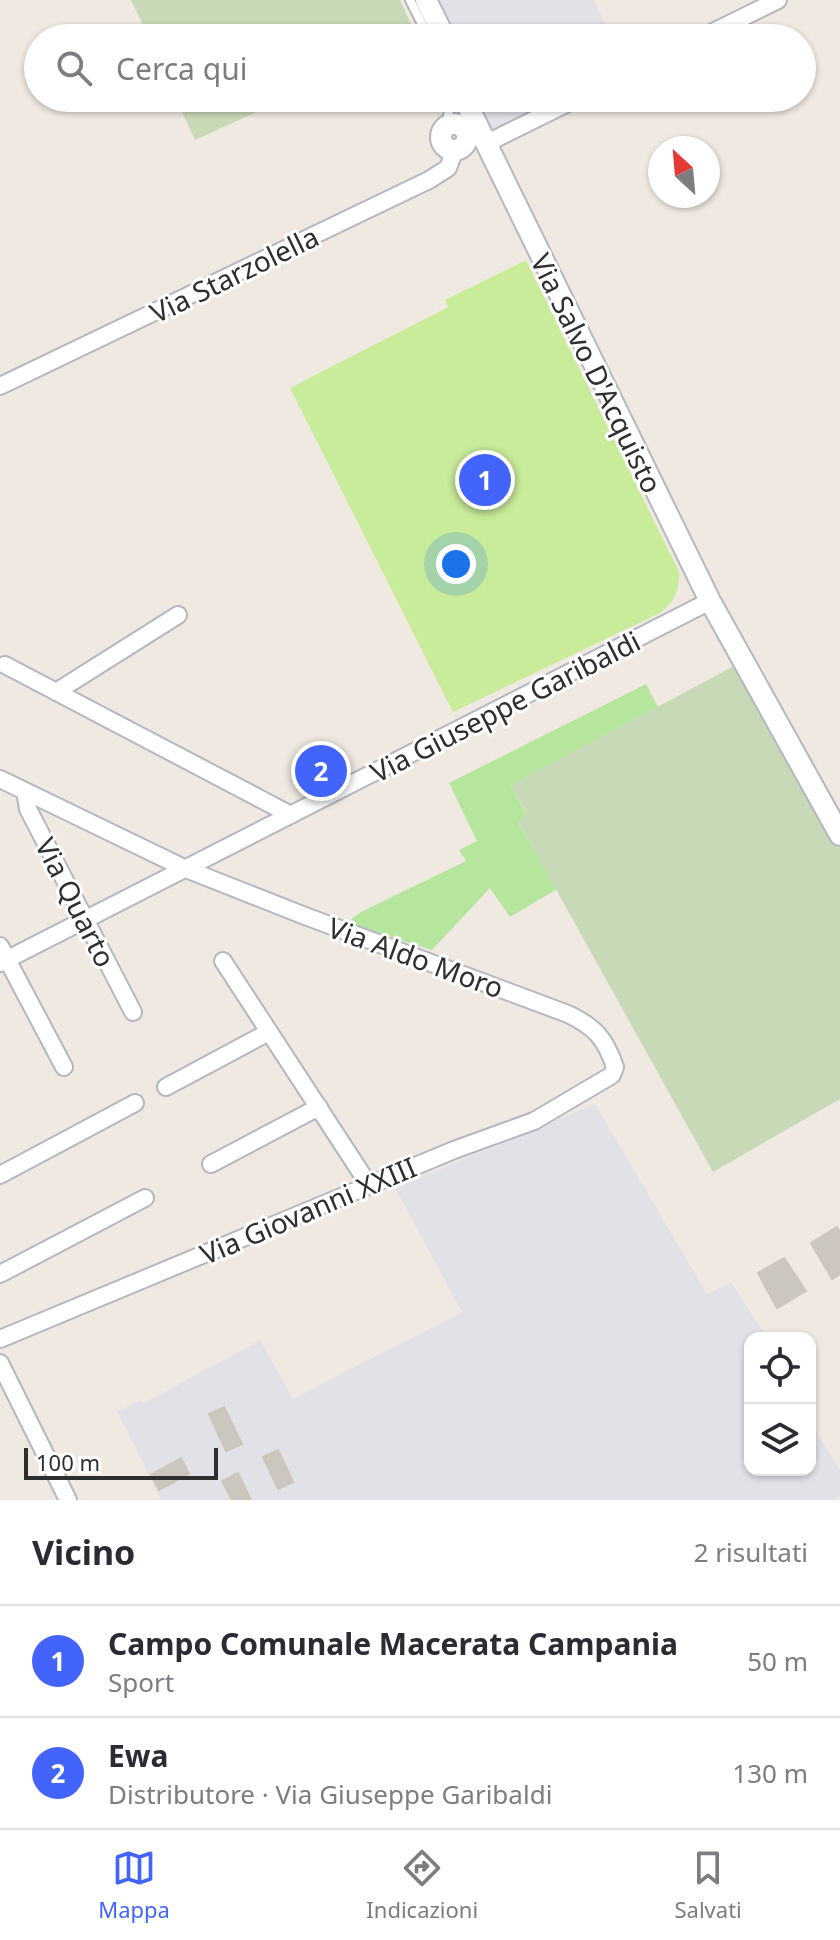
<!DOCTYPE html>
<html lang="it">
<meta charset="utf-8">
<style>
body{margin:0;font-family:"Noto Sans",sans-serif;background:#f2f2f3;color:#2b2b33}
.controls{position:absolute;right:24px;bottom:24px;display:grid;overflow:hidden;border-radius:16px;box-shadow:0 2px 6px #0004}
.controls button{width:72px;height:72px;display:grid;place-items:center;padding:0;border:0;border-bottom:2px solid #e1e1e2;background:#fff;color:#2b2b33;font:40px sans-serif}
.compass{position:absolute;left:648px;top:136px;width:72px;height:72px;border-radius:50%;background:#fff;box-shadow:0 2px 6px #0004;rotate:334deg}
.scale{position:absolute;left:24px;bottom:20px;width:194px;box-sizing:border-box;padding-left:8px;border:4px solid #2e2e2e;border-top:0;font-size:22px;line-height:28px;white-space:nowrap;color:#2e2e2e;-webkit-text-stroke:6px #fff;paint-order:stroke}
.you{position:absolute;left:456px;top:564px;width:28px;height:28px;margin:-20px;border:6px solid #fff;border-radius:50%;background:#1a73e8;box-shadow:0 0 0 12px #1a73e833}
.badge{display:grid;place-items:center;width:52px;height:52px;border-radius:50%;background:#4264fb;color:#fff;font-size:26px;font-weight:700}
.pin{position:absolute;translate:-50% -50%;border:4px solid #fff;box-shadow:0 2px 8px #0006}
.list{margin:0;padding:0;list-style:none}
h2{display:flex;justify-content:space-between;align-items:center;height:104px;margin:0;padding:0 32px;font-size:34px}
h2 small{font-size:26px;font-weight:400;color:#7c7c81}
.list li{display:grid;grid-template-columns:52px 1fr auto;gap:24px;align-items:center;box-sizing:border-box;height:112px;padding:0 32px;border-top:2px solid #e1e1e2}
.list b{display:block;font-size:30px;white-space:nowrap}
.list p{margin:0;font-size:26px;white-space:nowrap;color:#7c7c81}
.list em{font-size:26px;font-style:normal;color:#7c7c81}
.icon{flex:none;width:44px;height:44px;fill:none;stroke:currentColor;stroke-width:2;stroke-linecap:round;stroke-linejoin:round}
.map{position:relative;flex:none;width:840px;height:1500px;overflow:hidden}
.search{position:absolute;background:#fff;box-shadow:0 2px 6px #0004;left:24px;right:24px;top:24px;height:88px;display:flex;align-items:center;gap:20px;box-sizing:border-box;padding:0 28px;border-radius:44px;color:#7c7c81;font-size:30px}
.sheet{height:328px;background:#fff}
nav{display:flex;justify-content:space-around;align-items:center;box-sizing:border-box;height:112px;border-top:2px solid #e1e1e2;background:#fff;font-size:22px;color:#7c7c81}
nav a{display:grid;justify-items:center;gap:4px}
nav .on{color:#4264fb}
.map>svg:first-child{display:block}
</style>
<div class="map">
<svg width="840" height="1500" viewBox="0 0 840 1500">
<rect width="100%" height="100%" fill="#efe9e1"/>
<path fill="#e3e1e8" d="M435 0H594L611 38H453Z
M474 98H573L489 141Z
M595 1104 707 1294 731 1282 763 1332 750 1338V1470H810V1422L840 1470V1496L833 1500H161L117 1411 139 1401 144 1403 260 1340 293 1399 462 1312 395 1188Z"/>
<path fill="#b6e59e" d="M646 684 658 707 511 785 527 815 518 822 557 889 510 917 490 888 432 950 346 923 361 912 466 861 459 850 477 841 449 783Z"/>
<path fill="#c8d9b8" d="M131 0H400L417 37 149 38Z
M176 98H287L195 140Z
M736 665 840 848V1099L713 1172 518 821 527 814 511 785Z"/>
<path fill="#c9ec9a" d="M526 260 679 572C680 591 675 600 660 613L453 712 290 388 448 307 445 300Z"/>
<path fill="#cbc7bf" stroke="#cbc5ba" stroke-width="2" d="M325 762 330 773 317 779 312 768Z
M837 1227 840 1232V1274L832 1279 811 1243Z
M784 1258 806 1291 777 1308 758 1273Z
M224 1407 242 1444 226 1451 209 1414Z
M278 1450 293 1482 278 1489 263 1457Z
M181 1458 189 1474 159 1490 151 1475Z
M238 1473 251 1500H232L222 1481Z"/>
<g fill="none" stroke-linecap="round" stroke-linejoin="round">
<defs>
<path id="service" d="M410 0 429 38
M447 126 450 98"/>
<path id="minor" d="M701 38 778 0
M485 144 578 98
M0 386 429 180 448 168 455 149
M5 665 291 815
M56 692 178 615
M0 779 186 869 305 916 568 1014C595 1027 605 1038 615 1067L612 1075 534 1121 454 1150 0 1339
M25 791 28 809 133 1012
M0 946 64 1067
M223 961 369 1185
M0 963 710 601
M166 1087 269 1032
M211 1164 319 1107
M0 1175 135 1103
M0 1274 145 1198
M0 1363 68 1500"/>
<path id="tertiary" d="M426 0 445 38
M464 98 710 601 840 835
M441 137a13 13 0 1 1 26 0a13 13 0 1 1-26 0Z"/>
</defs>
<use href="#service" stroke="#b4b7c1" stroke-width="12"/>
<use href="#minor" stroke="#b4b7c1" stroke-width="20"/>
<use href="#tertiary" stroke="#b4b7c1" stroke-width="24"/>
<use href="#service" stroke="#fff" stroke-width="8"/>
<use href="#minor" stroke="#fff" stroke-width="16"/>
<use href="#tertiary" stroke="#fff" stroke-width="20"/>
</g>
<g text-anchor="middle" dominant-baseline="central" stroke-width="6" stroke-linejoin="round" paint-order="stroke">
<g font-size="28" fill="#2e2e2e" stroke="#fff">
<text transform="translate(234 274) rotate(-26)">Via Starzolella</text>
<text transform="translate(597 373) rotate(64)">Via Salvo D'Acquisto</text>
<text transform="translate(505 706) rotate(-27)">Via Giuseppe Garibaldi</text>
<text transform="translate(76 902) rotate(63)">Via Quarto</text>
<text transform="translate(416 957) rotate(20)">Via Aldo Moro</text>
<text transform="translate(308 1210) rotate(-23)">Via Giovanni XXIII</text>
</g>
</g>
</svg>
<div class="controls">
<button><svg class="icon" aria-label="locate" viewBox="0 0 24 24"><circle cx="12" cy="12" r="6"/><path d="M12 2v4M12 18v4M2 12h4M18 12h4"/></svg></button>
<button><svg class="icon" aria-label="layers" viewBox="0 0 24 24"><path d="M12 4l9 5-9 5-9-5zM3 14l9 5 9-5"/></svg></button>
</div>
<svg class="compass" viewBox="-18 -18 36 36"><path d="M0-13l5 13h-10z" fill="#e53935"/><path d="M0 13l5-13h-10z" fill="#7c7c81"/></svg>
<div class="scale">100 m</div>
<div class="you"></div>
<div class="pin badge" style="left:485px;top:480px">1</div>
<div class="pin badge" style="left:321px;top:771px">2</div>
<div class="search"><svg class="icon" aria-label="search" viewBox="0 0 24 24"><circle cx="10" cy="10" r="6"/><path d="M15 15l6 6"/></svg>Cerca qui</div>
</div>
<section class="sheet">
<h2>Vicino<small>2 risultati</small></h2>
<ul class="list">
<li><span class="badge">1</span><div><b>Campo Comunale Macerata Campania</b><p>Sport</p></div><em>50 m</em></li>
<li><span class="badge">2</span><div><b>Ewa</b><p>Distributore · Via Giuseppe Garibaldi</p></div><em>130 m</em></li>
</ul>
</section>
<nav>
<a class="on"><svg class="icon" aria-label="map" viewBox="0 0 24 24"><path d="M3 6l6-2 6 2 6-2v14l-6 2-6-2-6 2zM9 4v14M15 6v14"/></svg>Mappa</a>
<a><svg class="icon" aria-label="directions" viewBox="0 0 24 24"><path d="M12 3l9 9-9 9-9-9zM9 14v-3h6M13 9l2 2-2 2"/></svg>Indicazioni</a>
<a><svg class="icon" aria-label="saved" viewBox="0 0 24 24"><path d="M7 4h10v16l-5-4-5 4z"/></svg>Salvati</a>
</nav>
